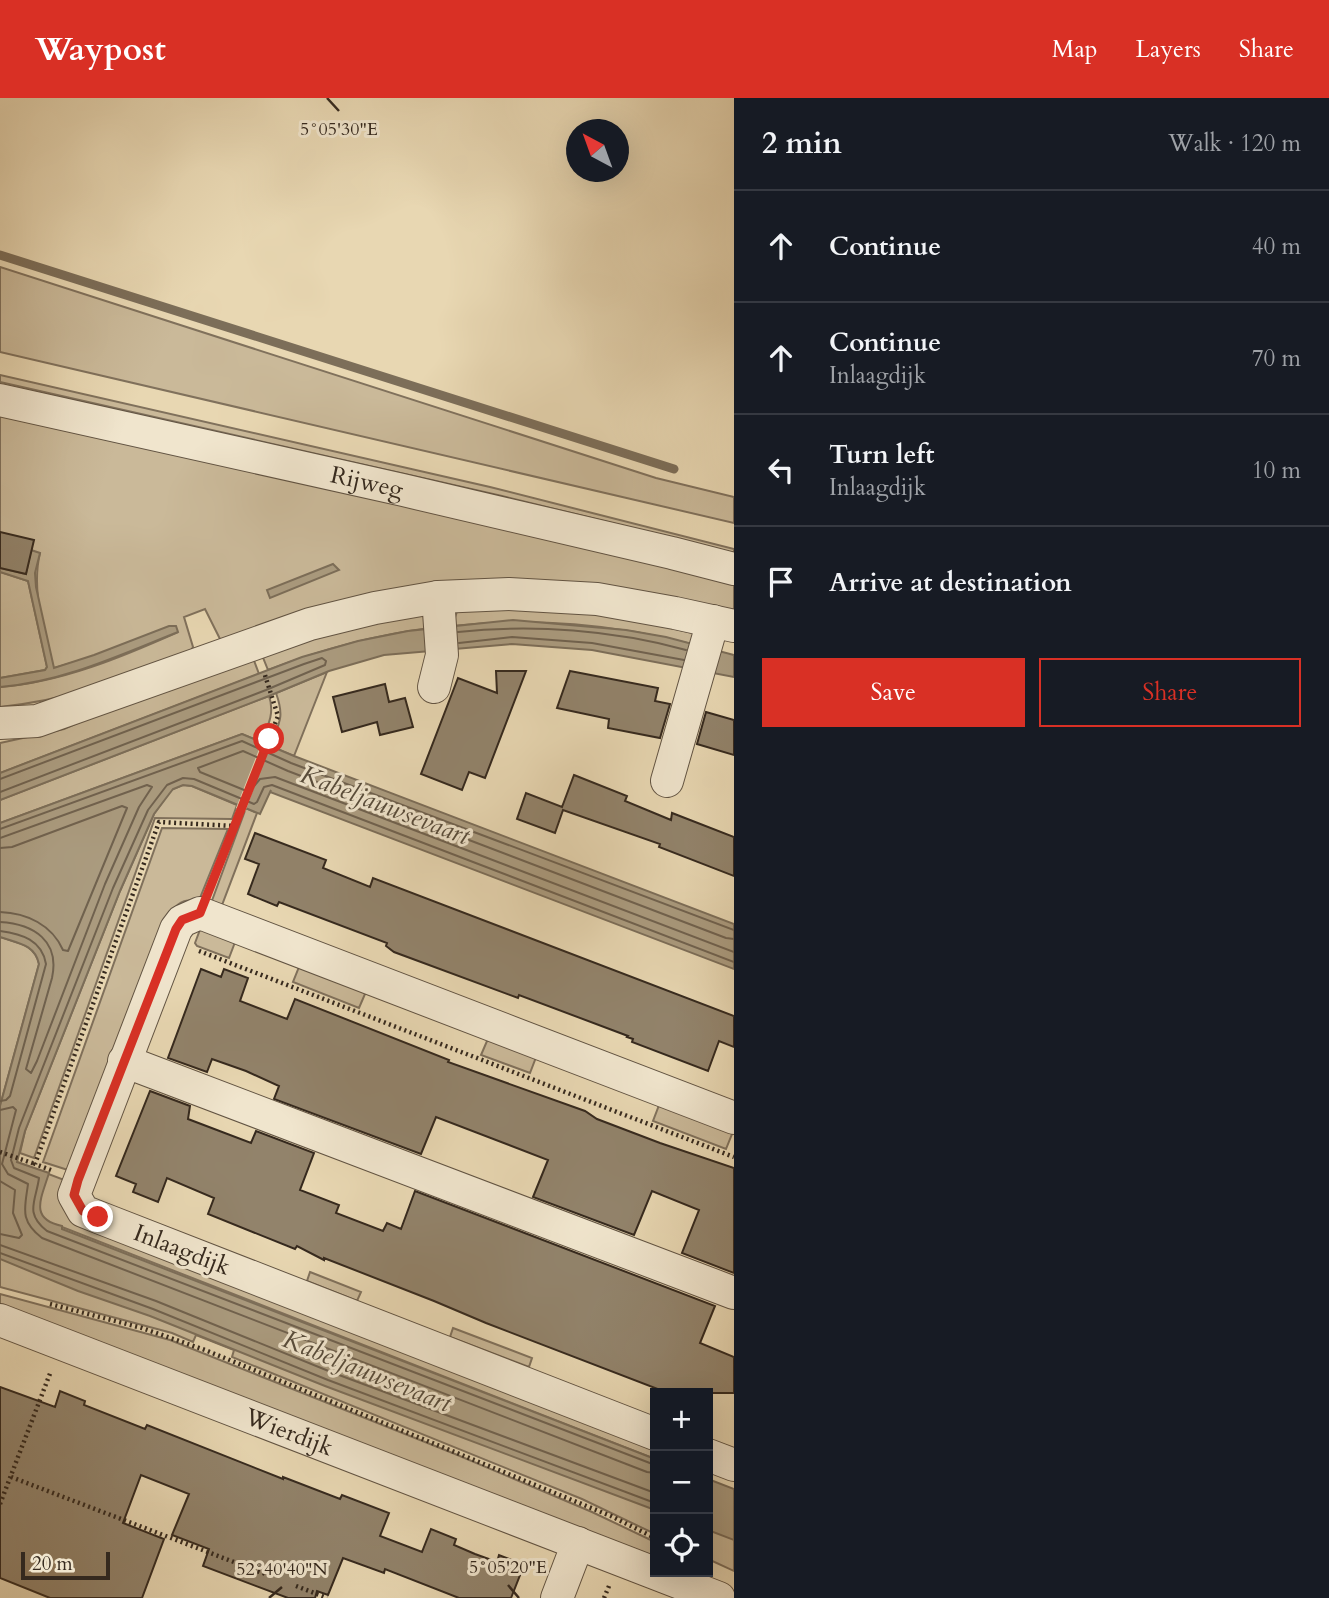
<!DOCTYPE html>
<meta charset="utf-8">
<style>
body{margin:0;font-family:Cardo,serif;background:#242831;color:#f1f3f6}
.controls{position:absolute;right:21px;bottom:21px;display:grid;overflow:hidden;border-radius:0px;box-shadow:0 7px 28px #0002}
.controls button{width:63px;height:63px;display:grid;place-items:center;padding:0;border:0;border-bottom:2px solid #363941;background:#171b24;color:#f1f3f6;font:35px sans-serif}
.compass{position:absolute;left:566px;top:21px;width:63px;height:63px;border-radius:50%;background:#171b24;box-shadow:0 7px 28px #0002;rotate:319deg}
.scale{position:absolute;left:21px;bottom:18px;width:89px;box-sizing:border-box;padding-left:7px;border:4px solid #35291e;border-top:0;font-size:19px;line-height:24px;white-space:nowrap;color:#35291e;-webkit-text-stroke:5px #f0e5cd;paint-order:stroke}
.stop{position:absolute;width:21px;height:21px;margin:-16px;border:5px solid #d93025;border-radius:50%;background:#fff}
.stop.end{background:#d93025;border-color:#fff;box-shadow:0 2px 7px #0008}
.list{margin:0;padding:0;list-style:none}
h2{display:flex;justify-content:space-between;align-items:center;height:91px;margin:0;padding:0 28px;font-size:30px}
h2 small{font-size:23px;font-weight:400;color:#9ea1a6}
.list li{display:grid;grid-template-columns:46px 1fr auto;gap:21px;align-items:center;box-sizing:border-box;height:112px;padding:0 28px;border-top:2px solid #363941}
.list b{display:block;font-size:26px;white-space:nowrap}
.list p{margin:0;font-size:23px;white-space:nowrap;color:#9ea1a6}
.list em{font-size:23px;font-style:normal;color:#9ea1a6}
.actions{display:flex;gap:14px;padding:21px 28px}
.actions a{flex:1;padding:16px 0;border:2px solid #d93025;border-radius:0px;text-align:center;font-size:24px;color:#d93025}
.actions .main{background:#d93025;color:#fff}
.icon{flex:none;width:38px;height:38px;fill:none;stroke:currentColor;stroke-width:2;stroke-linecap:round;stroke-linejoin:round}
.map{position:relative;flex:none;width:734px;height:1500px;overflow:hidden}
header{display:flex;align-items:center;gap:42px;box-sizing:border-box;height:98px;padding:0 35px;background:#d93025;color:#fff}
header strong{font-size:33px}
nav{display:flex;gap:38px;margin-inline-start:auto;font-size:24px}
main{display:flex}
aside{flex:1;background:#171b24}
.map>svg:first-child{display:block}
</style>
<header>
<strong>Waypost</strong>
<nav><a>Map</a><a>Layers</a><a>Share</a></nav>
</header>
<main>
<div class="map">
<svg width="734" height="1500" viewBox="0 0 734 1500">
<rect width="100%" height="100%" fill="#e8d7b2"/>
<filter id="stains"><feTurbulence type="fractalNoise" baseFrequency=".00286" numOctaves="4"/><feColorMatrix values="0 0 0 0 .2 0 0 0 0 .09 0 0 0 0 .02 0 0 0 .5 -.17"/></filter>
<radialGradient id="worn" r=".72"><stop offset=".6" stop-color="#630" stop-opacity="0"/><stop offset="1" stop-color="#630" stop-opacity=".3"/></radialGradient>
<path fill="#cab999" stroke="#80715c" stroke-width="2" d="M0 169 656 380 734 399V425L0 254Z
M0 277 490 389 734 451V455L502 398 0 284Z
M0 312 734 484V521L589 492 234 542 220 541 205 511 184 519 193 549 191 553C132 581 65 602 0 609V589C62 584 122 559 178 534L54 570 52 568C44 531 31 492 40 455L26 476 0 470Z
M0 474 28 483 47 569 45 572 0 580Z
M459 508 593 512 693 535 695 547C617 526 532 519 452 528Z
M422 516 430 530C374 537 320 552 268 572L262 557 309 536Z
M253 560 259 576 0 675V645L64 631 158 589Z
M327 574 294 658 270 648C279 625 285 620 276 595Z
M269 598C275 615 268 628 261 644L242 636 0 725V702Z
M183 687 192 688 237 707 232 721 155 720 34 1060 20 1055 25 1033 120 793 154 716 171 692Z
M246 710 257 715 222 807 210 808Z
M162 730 228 731 200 800 202 801 201 805C187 800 180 802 171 814L71 1073 43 1064Z
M201 829 237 839 229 860 197 848 195 845Z
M0 839C17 845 35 846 39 866L0 1008Z
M301 864 368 889 359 910 293 884Z
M490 936 538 954 530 975 481 957Z
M661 1002 734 1031 726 1051 653 1023Z
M17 1064 67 1083 64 1091 655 1345V1361L62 1129 29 1120Z
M0 1157 655 1409V1436L582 1401 232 1259 234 1252 196 1237 193 1244 172 1235 0 1189Z
M310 1174 361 1194 357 1203 307 1183Z
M0 1196 170 1242 455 1356 592 1414 655 1444V1463L0 1210Z
M453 1230 532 1260 529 1269 450 1239Z
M708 1429 734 1439V1473L708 1461Z"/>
<path fill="#ab9c80" stroke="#7c6e59" stroke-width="2" d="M31 452 40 455 35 475 36 489 54 570 94 557 169 528H176L178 534C120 557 63 584 0 589V580L45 572 47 569 28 483 0 474V470L26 476Z
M333 466 339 472 270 500 267 492Z
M513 522 626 532 666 539 734 557V579L592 552 512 546 384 557 329 573 269 598 0 702V675L302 559 358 543 408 533Z
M242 636 294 658 734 826V871L270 694 271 692 260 716 192 688 183 687 173 691 154 716 120 793 25 1033 17 1064 49 1075C41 1101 29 1121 62 1128V1131L655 1361V1412L325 1288 150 1218 78 1193 0 1161V1008L39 866C35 846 17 845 0 839V725Z
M708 1381 734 1391V1442L708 1432Z"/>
<path fill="#e8d7b2" d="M263 641 271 644 245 714 236 710Z"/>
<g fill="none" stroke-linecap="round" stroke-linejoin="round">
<path stroke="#70624f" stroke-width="2" d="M458 534C533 526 614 532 686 552
M459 545 512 539 592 545 684 562
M0 681 304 566 322 560 326 563 325 567 266 592 0 694
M0 731 242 643 291 665 734 832
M0 740 147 687 152 689 139 709 105 786 37 963 31 975 26 971 52 880C60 843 34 826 0 824
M0 750 12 749 122 708 127 710 68 853 63 852C52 827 27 815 0 814
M0 833C22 836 42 842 46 866L10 998 6 1002 0 1003
M734 841 726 840 288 673 243 653 198 670 200 674 249 694 260 681 275 679 734 854
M0 1012 13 1009 16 1012 2 1066 8 1076 28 1086C25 1110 19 1122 42 1140L647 1374 655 1375
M0 1083 15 1092 13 1115 22 1137 19 1140 0 1136
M0 1147 156 1203 331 1274 655 1395
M0 1155 153 1211 328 1282 655 1405
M655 1367 47 1133C24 1115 36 1103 39 1080L14 1070 11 1062 19 1030 113 790 148 712 167 687 183 680 194 681 254 706 257 704 264 689 272 687 734 864"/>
<path stroke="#7c6e59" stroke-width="9" d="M0 157 674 371"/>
</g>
<path fill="#92836b" stroke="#35291e" stroke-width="2" d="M0 434 34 442 26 476 0 470Z
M496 573H526L485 680 469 674 462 692 421 676 458 580 497 595Z
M570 573 658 590 655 603 670 606 660 640 608 630 609 621 557 610Z
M385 586 389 604 405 600 413 629 380 637 377 624 342 634 333 599Z
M706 614 734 622V657L697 646Z
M574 677 627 698 625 703 671 722 672 715 734 739V778L659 749 660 746 563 712 555 735 517 721 526 695 562 709Z
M255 735 326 762 323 770 370 789 373 780 734 918V949L719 943 708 973 632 944 633 941 627 939 628 938 519 897 518 900 394 854 386 848 387 845 279 804 277 808 248 796 259 766 245 761Z
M201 871 221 879 224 871 248 880 240 903 287 921 295 901 449 962 448 964 585 1013 597 1021 660 1045 734 1070V1175L682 1155 699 1112 652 1093 634 1137 533 1099 548 1062 436 1019 421 1056 274 1001 279 988 246 973 212 961 207 974 168 960Z
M150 993 190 1008 188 1021 251 1045 256 1033 314 1055 300 1092 339 1107 336 1115 383 1133 387 1125 401 1131 415 1093 715 1208 700 1245 734 1259V1295H668L486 1225 434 1203 324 1160V1162L297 1148 295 1151 208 1116 214 1100 167 1080 158 1104 133 1094 136 1086 116 1078Z
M0 1289 55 1309 60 1293 85 1303 84 1307 145 1331 147 1327 283 1381V1379L340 1401 342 1397 389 1415 380 1438 422 1454 431 1431 456 1441 454 1447 475 1456 497 1464 499 1457 524 1467 511 1500H459L385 1471 384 1475 343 1460 328 1497 317 1493 315 1500H288L203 1468 209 1451 172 1437 189 1396 141 1377 123 1425 164 1441 142 1500H50L0 1480Z"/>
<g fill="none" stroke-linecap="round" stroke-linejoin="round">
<defs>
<g id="minor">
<path id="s1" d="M0 302 403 392 672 455 734 471"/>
<path d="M434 589 442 557 438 499"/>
<path d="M0 625 37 623 310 526 375 510 438 499 509 496 597 501 675 515 734 528"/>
<path d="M667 683 713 523"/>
<path d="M124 963 734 1195"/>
<path id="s2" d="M0 1222 719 1500"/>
<path d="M655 1336 98 1119 83 1113 74 1097 176 831 182 823 200 815 734 1020"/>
<path d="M708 1357 734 1367"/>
<path d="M557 1500 578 1445"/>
</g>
</defs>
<use href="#minor" stroke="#625443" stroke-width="34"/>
<path stroke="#35291e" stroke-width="4.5" stroke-dasharray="2 3.5" stroke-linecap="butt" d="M211 789 235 728
M199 853 734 1059
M0 1054 35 1066
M51 1072 35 1066 159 724 235 728 278 618 264 574
M50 1206 142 1230 205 1252 611 1418 655 1440
M11 1379 268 1477
M0 1406 51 1273
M296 1488 327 1500
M604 1500 609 1488"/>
<use href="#minor" stroke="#f0e5cd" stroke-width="32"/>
</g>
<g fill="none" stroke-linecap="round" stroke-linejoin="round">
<path stroke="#d93025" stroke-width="9" d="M98 1119 83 1113 74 1097 78 1082 176 831 182 822 200 815 269 641"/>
</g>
<path fill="none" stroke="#35291e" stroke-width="2.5" d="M327 0 339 13M508 1487 519 1500M269 1500 282 1489"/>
<g text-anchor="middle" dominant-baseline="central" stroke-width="6" stroke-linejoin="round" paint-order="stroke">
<g font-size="24" fill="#35291e" stroke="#f0e5cd">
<text stroke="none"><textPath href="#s1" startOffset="376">Rijweg</textPath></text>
<text transform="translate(182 1152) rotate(21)">Inlaagdijk</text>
<text stroke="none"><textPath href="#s2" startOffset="310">Wierdijk</textPath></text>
</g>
<g font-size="26" font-style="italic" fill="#584c3b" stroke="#f0e5cd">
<text transform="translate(385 707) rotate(21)">Kabeljauwsevaart</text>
<text transform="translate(367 1273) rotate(22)">Kabeljauwsevaart</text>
</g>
</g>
<g font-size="18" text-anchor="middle" fill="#35291e" stroke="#f0e5cd" stroke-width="6" stroke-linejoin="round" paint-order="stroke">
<text x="339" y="37">5°05'30"E</text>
<text x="508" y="1475">5°05'20"E</text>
<text x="282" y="1477">52°40'40"N</text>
</g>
<rect width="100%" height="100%" filter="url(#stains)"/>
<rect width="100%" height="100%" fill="url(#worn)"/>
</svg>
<div class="controls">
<button>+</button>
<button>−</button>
<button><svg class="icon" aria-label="locate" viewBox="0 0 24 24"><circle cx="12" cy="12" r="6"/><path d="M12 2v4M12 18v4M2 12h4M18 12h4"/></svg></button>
</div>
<svg class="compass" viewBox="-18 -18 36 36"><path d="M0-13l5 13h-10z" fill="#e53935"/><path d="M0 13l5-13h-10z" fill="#9ea1a6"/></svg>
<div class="scale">20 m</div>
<div class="stop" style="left:269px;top:641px"></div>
<div class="stop end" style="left:98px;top:1119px"></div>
</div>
<aside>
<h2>2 min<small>Walk · 120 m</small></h2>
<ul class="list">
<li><svg class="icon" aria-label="ahead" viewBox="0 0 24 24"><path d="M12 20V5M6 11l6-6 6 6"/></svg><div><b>Continue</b></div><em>40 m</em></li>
<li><svg class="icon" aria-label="ahead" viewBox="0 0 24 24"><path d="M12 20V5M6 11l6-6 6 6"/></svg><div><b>Continue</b><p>Inlaagdijk</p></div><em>70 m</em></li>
<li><svg class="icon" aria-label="left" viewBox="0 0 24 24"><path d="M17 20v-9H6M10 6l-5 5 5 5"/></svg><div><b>Turn left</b><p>Inlaagdijk</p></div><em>10 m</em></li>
<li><svg class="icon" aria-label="arrive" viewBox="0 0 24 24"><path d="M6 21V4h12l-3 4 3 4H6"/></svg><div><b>Arrive at destination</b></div></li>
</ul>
<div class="actions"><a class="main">Save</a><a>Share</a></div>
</aside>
</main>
